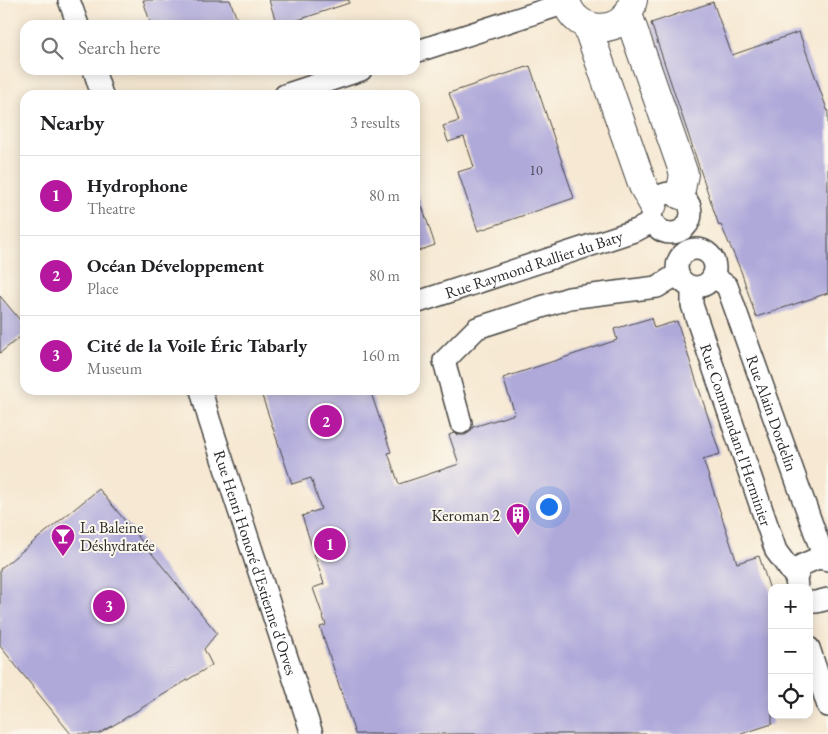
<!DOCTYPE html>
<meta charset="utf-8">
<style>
body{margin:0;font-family:"EB Garamond",serif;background:#f2f2f2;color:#202124}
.controls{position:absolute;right:15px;bottom:15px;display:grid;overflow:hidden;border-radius:10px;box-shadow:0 2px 12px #0003}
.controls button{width:45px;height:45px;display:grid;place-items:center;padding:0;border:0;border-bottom:1px solid #e0e0e0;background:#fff;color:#202124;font:25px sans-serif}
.you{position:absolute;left:548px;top:506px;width:18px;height:18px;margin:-12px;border:4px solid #fff;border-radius:50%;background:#1a73e8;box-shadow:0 0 0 8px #1a73e833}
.badge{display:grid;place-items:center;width:32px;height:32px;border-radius:50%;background:#b5179e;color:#fff;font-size:16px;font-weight:700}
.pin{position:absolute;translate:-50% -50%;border:2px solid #fff;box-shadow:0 1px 5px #0006}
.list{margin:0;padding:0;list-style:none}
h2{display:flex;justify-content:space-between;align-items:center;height:65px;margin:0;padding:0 20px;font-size:21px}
h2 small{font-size:16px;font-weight:400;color:#757577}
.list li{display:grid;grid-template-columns:32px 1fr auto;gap:15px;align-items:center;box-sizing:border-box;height:80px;padding:0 20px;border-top:1px solid #e0e0e0}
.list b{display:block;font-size:19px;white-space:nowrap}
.list p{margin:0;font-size:16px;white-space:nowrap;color:#757577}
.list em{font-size:16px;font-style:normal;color:#757577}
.icon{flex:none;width:28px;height:28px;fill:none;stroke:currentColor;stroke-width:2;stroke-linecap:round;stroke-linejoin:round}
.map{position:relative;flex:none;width:828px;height:734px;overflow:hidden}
.search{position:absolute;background:#fff;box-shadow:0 2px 12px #0003;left:20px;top:20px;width:400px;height:55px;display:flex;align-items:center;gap:12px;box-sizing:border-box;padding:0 18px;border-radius:15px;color:#757577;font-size:19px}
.panel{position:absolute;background:#fff;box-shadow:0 2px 12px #0003;left:20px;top:90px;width:400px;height:305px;border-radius:15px}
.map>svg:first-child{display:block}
</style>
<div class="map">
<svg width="828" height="734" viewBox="0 0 828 734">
<rect width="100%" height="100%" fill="#fbf7ec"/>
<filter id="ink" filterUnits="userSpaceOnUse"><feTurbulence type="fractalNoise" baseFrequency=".02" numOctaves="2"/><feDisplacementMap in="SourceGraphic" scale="10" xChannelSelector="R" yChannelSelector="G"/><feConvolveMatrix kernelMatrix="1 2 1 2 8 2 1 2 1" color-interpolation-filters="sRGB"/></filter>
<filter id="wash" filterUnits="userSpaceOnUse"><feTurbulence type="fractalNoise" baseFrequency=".0096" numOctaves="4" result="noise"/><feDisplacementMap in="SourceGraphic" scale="20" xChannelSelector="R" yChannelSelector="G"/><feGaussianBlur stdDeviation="1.12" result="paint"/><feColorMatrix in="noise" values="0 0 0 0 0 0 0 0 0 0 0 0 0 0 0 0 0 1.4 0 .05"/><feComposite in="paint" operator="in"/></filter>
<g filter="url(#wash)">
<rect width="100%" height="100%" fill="#f6e8d2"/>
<g id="blocks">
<path fill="#afa9da" d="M143 0H230L239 25H151Z
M269 0H349V3L283 25H277Z
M713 2 732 55 799 32 828 112V293L756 317 741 271 721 225 719 226 651 23Z
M530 66 574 198 478 231 458 172 474 167 464 137 448 142 443 126 459 121 449 93Z
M415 194H418L435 245 415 252Z
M0 296 25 326V333L0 353Z
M651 318 654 328 677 321 720 454 703 459 737 563 759 556 772 596V724L741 734H355L320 627 326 625 313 588 324 584 302 516 321 509 311 478 292 484 260 390H370L391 452 388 453 399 484 459 464 449 435 454 433 458 435H465L470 432 473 427 515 414 503 378 617 340 614 329Z
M99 489 217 633 204 649 212 665 99 734H71L0 646V569Z"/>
</g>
</g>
<g filter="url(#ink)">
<use href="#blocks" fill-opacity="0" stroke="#494744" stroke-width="1"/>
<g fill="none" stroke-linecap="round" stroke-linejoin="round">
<defs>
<g id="minor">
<path d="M69 0 78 25"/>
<path d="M415 52 566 3"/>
<path d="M94 70 102 95"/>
<path d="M285 95 361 70"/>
<circle cx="671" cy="213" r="20"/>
<circle cx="696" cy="268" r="19"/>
<path id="s1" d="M713 276 727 286 824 558"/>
<path id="s2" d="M692 287V305L776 551 796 578"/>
<path id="s3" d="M415 303 637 230 652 222"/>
<path id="s4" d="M201 390 209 419 312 734"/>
<path d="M461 423 444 361 477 328 569 298 657 287 678 274"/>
<path d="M797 588 796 578 802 565 818 558 828 560"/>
<path d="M809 602H816L828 599"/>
<path d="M809 648 828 706"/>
</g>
<path id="tertiary" d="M566 0C574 37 627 37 633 0
M628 14 684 174 680 195
M587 26 643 186 653 204"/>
</defs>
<use href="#minor" stroke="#494744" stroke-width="24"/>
<use href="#tertiary" stroke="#494744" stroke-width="30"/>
<use href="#minor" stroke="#fff" stroke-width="21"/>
<use href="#tertiary" stroke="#fff" stroke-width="28"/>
</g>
</g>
<defs>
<symbol id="building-pin" viewBox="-11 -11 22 30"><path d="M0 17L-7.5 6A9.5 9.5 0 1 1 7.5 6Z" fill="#b5179e" stroke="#fbf7ec"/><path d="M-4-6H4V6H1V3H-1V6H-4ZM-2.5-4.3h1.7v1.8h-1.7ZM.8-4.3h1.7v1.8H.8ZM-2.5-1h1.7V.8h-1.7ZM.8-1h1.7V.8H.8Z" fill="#fff"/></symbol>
<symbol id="bar-pin" viewBox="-11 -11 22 30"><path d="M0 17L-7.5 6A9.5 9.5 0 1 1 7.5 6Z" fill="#b5179e" stroke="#fbf7ec"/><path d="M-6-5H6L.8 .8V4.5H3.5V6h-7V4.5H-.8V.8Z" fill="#fff"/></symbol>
</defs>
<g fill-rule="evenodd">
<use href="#building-pin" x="504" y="501" width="28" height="38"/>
<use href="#bar-pin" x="49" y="522" width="28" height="38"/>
</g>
<g text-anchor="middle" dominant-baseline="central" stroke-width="4" stroke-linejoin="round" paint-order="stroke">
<g font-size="14" fill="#4c4a57">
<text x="536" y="170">10</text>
</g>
<g font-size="16" fill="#2b2b2b" stroke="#fbf7ec">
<text stroke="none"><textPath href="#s3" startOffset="125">Rue Raymond Rallier du Baty</textPath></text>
<text stroke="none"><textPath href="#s1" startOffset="152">Rue Alain Dordelin</textPath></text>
<text stroke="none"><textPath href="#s2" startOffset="155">Rue Commandant l'Herminier</textPath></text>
<text stroke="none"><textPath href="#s4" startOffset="181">Rue Henri Honoré d'Estienne d'Orves</textPath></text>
</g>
<g font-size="16" fill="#2b2b2b" stroke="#fbf7ec" text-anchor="end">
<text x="500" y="515">Keroman 2</text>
<text x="80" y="527" text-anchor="start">La Baleine<tspan x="80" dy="18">Déshydratée</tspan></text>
</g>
</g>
</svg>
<div class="controls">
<button>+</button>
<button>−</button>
<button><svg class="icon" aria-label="locate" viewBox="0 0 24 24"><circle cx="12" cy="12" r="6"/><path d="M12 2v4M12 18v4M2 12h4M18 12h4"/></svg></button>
</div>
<div class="you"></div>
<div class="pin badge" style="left:330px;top:544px">1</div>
<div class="pin badge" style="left:326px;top:421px">2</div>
<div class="pin badge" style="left:109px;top:606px">3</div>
<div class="search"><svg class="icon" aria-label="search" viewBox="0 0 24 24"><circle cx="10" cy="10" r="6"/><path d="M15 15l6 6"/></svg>Search here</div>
<section class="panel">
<h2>Nearby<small>3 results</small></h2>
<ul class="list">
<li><span class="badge">1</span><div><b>Hydrophone</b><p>Theatre</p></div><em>80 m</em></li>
<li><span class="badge">2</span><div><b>Océan Développement</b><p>Place</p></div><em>80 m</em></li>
<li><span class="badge">3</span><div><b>Cité de la Voile Éric Tabarly</b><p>Museum</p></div><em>160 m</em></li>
</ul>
</section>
</div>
